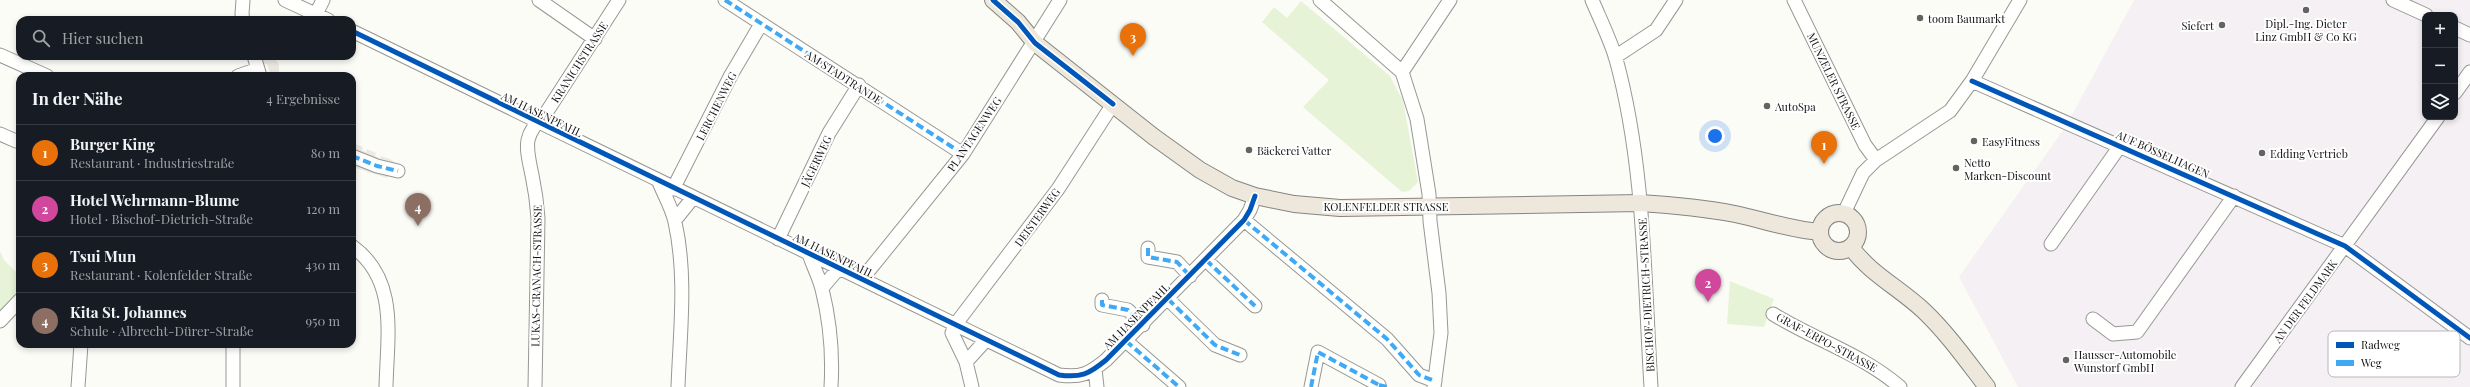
<!DOCTYPE html>
<html lang="de">
<meta charset="utf-8">
<style>
body{margin:0;font-family:"Playfair Display",serif;background:#20242c;color:#f1f3f6}
.controls{position:absolute;right:12px;top:12px;display:grid;overflow:hidden;border-radius:8px;box-shadow:0 2px 6px #0003}
.controls button{width:36px;height:36px;display:grid;place-items:center;padding:0;border:0;border-bottom:1px solid #363941;background:#171b24;color:#f1f3f6;font:20px sans-serif}
.you{position:absolute;left:1715px;top:136px;width:14px;height:14px;margin:-10px;border:3px solid #fff;border-radius:50%;background:#1a73e8;box-shadow:0 0 0 6px #1a73e833}
.badge{display:grid;place-items:center;width:26px;height:26px;border-radius:50%;background:#7c3aed;color:#fff;font-size:13px;font-weight:700}
.pin{position:absolute;translate:-50% -33px;filter:drop-shadow(0 1px 2px #0008)}
.pin::after{content:'';position:absolute;top:21px;width:14px;height:12px;background:inherit;clip-path:polygon(0 0,100% 0,50% 100%)}
.list{margin:0;padding:0;list-style:none}
h2{display:flex;justify-content:space-between;align-items:center;height:52px;margin:0;padding:0 16px;font-size:17px}
h2 small{font-size:13px;font-weight:400;color:#9ea1a6}
.list li{display:grid;grid-template-columns:26px 1fr auto;gap:12px;align-items:center;box-sizing:border-box;height:56px;padding:0 16px;border-top:1px solid #363941}
.list b{display:block;font-size:15px;white-space:nowrap}
.list p{margin:0;font-size:13px;white-space:nowrap;color:#9ea1a6}
.list em{font-size:13px;font-style:normal;color:#9ea1a6}
.icon{flex:none;width:22px;height:22px;fill:none;stroke:currentColor;stroke-width:2;stroke-linecap:round;stroke-linejoin:round}
.map{position:relative;flex:none;width:2470px;height:387px;overflow:hidden}
.search{position:absolute;background:#171b24;box-shadow:0 2px 6px #0003;left:16px;top:16px;width:340px;height:44px;display:flex;align-items:center;gap:10px;box-sizing:border-box;padding:0 14px;border-radius:12px;color:#9ea1a6;font-size:15px}
.panel{position:absolute;background:#171b24;box-shadow:0 2px 6px #0003;left:16px;top:72px;width:340px;height:276px;border-radius:12px}
.map>svg:first-child{display:block}
</style>
<div class="map">
<svg width="2470" height="387" viewBox="0 0 2470 387">
<rect width="100%" height="100%" fill="#fcfcf7"/>
<path fill="#f4f0f3" fill-rule="evenodd" d="M2134 0H2470V387H2018L1959 277 2066 126ZM2425 15H2455V117H2425Z"/>
<path fill="#e7f3d7" d="M1301 1 1390 76 1403 101 1418 182 1409 191 1402 192 1303 107 1329 80 1262 22 1274 7 1287 18Z
M0 251 4 260 20 276V289L0 311Z
M1730 281 1774 299 1764 327 1727 324Z"/>
<path fill="#edeae2" d="M261 56H273L279 64V76H271L267 64H263Z
M352 143 363 147 362 150 366 152 367 149 376 153 375 156 380 159 381 156 390 159 395 163 394 170 387 178 352 167Z"/>
<g fill="none" stroke-linecap="round" stroke-linejoin="round">
<defs>
<path id="minor" d="M243 0 242 14 243 20
M285 0 328 20
M539 0 595 39
M725 0 963 154
M1320 0 1402 72 1417 119 1429 194 1430 221 1439 293 1441 333 1434 387
M1592 0C1600 19 1610 39 1616 59 1645 165 1644 277 1651 387
M1794 0 1865 145 1876 160
M2393 0 2426 15
M316 14 323 0
M2455 28 2470 35
M352 31 1059 375C1081 378 1089 374 1106 360L1244 220 1250 210 1255 196
M0 55 47 76
M254 56 260 76
M1615 57 1656 30 1676 0
M1402 72 1450 0
M238 76 258 69
M1972 81 2345 246 2470 338
M2455 93 2470 72
M0 134 16 141
M352 156 377 166 398 171
M659 182C664 195 672 208 675 222 687 276 680 332 678 387
M673 189 731 75 761 24
M1844 213 1863 173 1876 160 1950 111 1972 81 2020 0
M675 220 692 199
M1244 220 1387 339 1419 375 1435 381
M778 239 829 133 859 85
M2051 244 2120 146
M352 246C399 280 387 336 386 387
M1148 248V257L1177 262 1190 276
M809 254C813 266 819 277 822 289 830 321 833 354 831 387
M1206 260 1255 306
M862 279 963 154 1060 0
M822 288 839 268
M1168 299 1215 345 1240 355
M1102 300V305L1128 310 1143 325
M1773 314C1815 340 1862 354 1900 387
M2093 319 2113 334 2137 332 2234 196
M0 321 20 300
M1126 341 1179 387
M966 362 986 340
M1095 369 1097 387
M78 387 81 344
M233 387V344
M535 387 538 218C537 203 535 189 532 175 526 146 522 136 546 113L619 0
M972 387 966 362 952 333 955 325 1058 189 1113 104
M1311 387 1318 352 1379 385 1378 387
M2242 387 2438 117"/>
<path id="major" d="M993 0 1018 22 1035 43 1154 137 1200 170 1232 188 1255 196 1294 204 1340 208 1640 203C1672 205 1704 208 1735 214 1764 220 1791 230 1820 232
M1820 232a19 19 0 1 1 38 0a19 19 0 1 1-38 0Z
M1851 247C1869 273 1901 289 1924 311 1948 334 1967 361 1987 387"/>
</defs>
<use href="#minor" stroke="#979795" stroke-width="15"/>
<use href="#major" stroke="#848482" stroke-width="18"/>
<use href="#minor" stroke="#fffffe" stroke-width="13"/>
<use href="#major" stroke="#ede8db" stroke-width="16"/>
<path stroke="#3fa9f5" stroke-width="4" stroke-dasharray="8 4" stroke-linecap="butt" d="M725 0 963 154
M352 156 377 166 398 171
M1244 220 1387 339 1419 375 1435 381
M1148 248V257L1177 262 1190 276
M1206 260 1255 306
M1168 299 1215 345 1240 355
M1102 300V305L1128 310 1143 325
M1126 341 1179 387
M1379 385 1387 387
M1311 387 1318 352 1379 385 1378 387"/>
<defs>
<path id="cycleway" d="M993 0 1018 22 1035 43 1113 104
M352 31 1059 375C1081 378 1089 374 1106 360L1244 220 1250 210 1255 196
M1972 81 2345 246 2470 338"/>
</defs>
<use href="#cycleway" stroke="#fff" stroke-width="8"/>
<use href="#cycleway" stroke="#0057b8" stroke-width="5"/>
</g>
<g fill="#636362" stroke="#fff" stroke-width="1.5">
<circle cx="2306" cy="10" r="4"/>
<circle cx="1920" cy="18" r="4"/>
<circle cx="2222" cy="25" r="4"/>
<circle cx="1767" cy="106" r="4"/>
<circle cx="1974" cy="141" r="4"/>
<circle cx="1249" cy="150" r="4"/>
<circle cx="2262" cy="153" r="4"/>
<circle cx="1956" cy="168" r="4"/>
<circle cx="2066" cy="360" r="4"/>
</g>
<g text-anchor="middle" dominant-baseline="central" stroke-width="4" stroke-linejoin="round" paint-order="stroke">
<g font-size="11" fill="#111" stroke="#fff" text-anchor="start">
<text x="1928" y="18">toom Baumarkt</text>
<text x="2306" y="23" text-anchor="middle">Dipl.-Ing. Dieter<tspan x="2306" dy="13">Linz GmbH &amp; Co KG</tspan></text>
<text x="2214" y="25" text-anchor="end">Siefert</text>
<text x="1775" y="106">AutoSpa</text>
<text x="1982" y="141">EasyFitness</text>
<text x="1257" y="150">Bäckerei Vatter</text>
<text x="2270" y="153">Edding Vertrieb</text>
<text x="1964" y="162">Netto<tspan x="1964" dy="13">Marken-Discount</tspan></text>
<text x="2074" y="354">Hausser-Automobile<tspan x="2074" dy="13">Wunstorf GmbH</tspan></text>
</g>
<g font-size="11" fill="#111" stroke="#fff">
<text transform="translate(579 62) rotate(-57)">KRANICHSTRASSE</text>
<text transform="translate(844 77) rotate(33)">AM STADTRANDE</text>
<text transform="translate(1834 81) rotate(64)">MUNZELER STRASSE</text>
<text transform="translate(716 106) rotate(-63)">LERCHENWEG</text>
<text transform="translate(542 114) rotate(26)">AM HASENPFAHL</text>
<text transform="translate(974 134) rotate(-56)">PLANTAGENWEG</text>
<text transform="translate(2163 154) rotate(24)">AUF BÖSSELHAGEN</text>
<text transform="translate(816 161) rotate(-64)">JÄGERWEG</text>
<text x="1386" y="206">KOLENFELDER STRASSE</text>
<text transform="translate(1037 217) rotate(-54)">DEISTERWEG</text>
<text transform="translate(834 255) rotate(26)">AM HASENPFAHL</text>
<text transform="translate(536 276) rotate(-89)">LUKAS-CRANACH-STRASSE</text>
<text transform="translate(1646 295) rotate(-93)">BISCHOF-DIETRICH-STRASSE</text>
<text transform="translate(2305 301) rotate(-54)">AN DER FELDMARK</text>
<text transform="translate(1136 316) rotate(-45)">AM HASENPFAHL</text>
<text transform="translate(1827 342) rotate(28)">GRAF-ERPO-STRASSE</text>
</g>
</g>
<rect x="2328" y="331" width="132" height="46" rx="6" fill="#fff" stroke="#b8b8b8" stroke-width="1"/>
<rect x="2336" y="342" width="18" height="6" fill="#0057b8"/>
<rect x="2336" y="360" width="18" height="6" fill="#3fa9f5"/>
<g font-size="11" fill="#111">
<text x="2361" y="349">Radweg</text>
<text x="2361" y="367">Weg</text>
</g>
</svg>
<div class="controls">
<button>+</button>
<button>−</button>
<button><svg class="icon" aria-label="layers" viewBox="0 0 24 24"><path d="M12 4l9 5-9 5-9-5zM3 14l9 5 9-5"/></svg></button>
</div>
<div class="you"></div>
<div class="pin badge" style="left:1824px;top:164px;background:#e8710a">1</div>
<div class="pin badge" style="left:1708px;top:302px;background:#d1479c">2</div>
<div class="pin badge" style="left:1133px;top:56px;background:#e8710a">3</div>
<div class="pin badge" style="left:418px;top:226px;background:#8d6e63">4</div>
<div class="search"><svg class="icon" aria-label="search" viewBox="0 0 24 24"><circle cx="10" cy="10" r="6"/><path d="M15 15l6 6"/></svg>Hier suchen</div>
<section class="panel">
<h2>In der Nähe<small>4 Ergebnisse</small></h2>
<ul class="list">
<li><span class="badge" style="background:#e8710a">1</span><div><b>Burger King</b><p>Restaurant · Industriestraße</p></div><em>80 m</em></li>
<li><span class="badge" style="background:#d1479c">2</span><div><b>Hotel Wehrmann-Blume</b><p>Hotel · Bischof-Dietrich-Straße</p></div><em>120 m</em></li>
<li><span class="badge" style="background:#e8710a">3</span><div><b>Tsui Mun</b><p>Restaurant · Kolenfelder Straße</p></div><em>430 m</em></li>
<li><span class="badge" style="background:#8d6e63">4</span><div><b>Kita St. Johannes</b><p>Schule · Albrecht-Dürer-Straße</p></div><em>950 m</em></li>
</ul>
</section>
</div>
